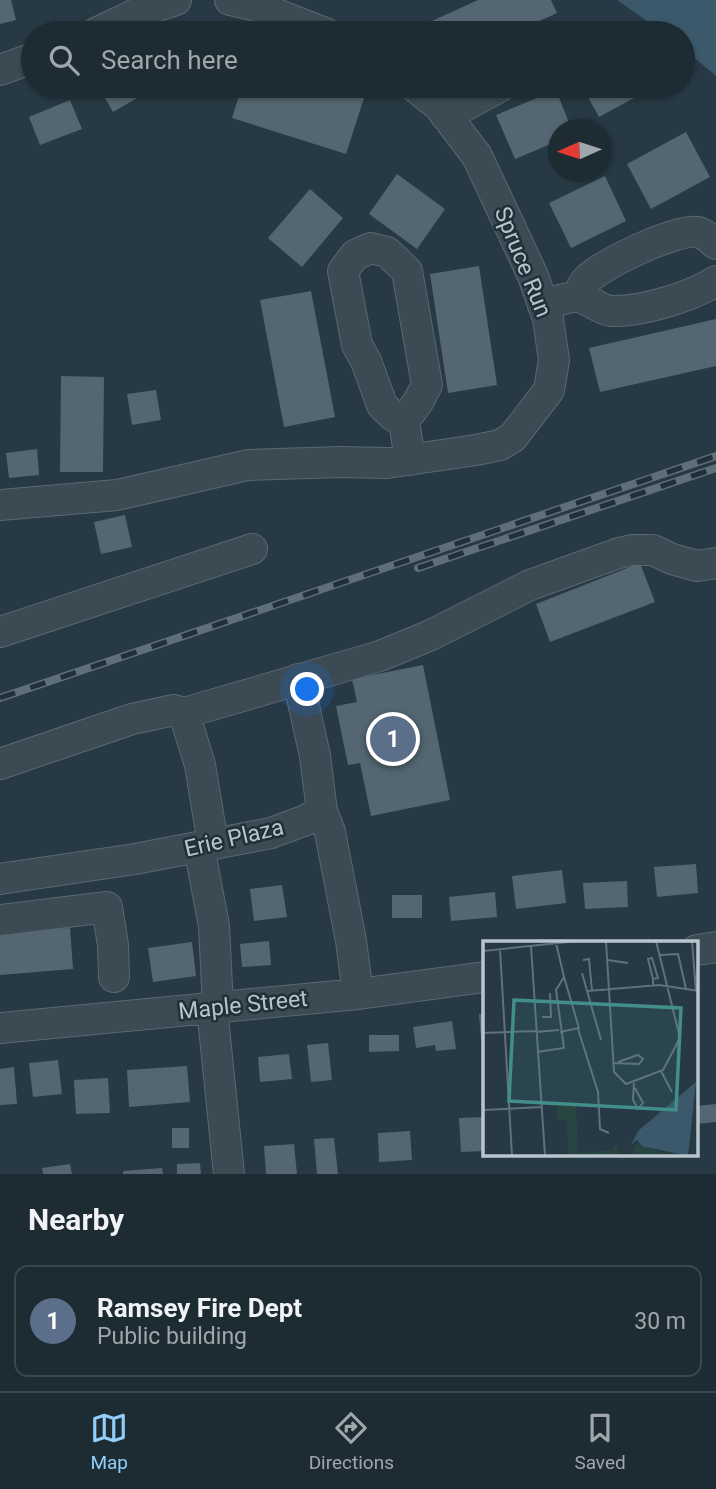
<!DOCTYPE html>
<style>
body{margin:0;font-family:Roboto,sans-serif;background:#25333b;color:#f1f3f6}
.compass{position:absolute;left:548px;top:119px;width:63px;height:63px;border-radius:50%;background:#1d2b33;box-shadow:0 2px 5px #0004;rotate:267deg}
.you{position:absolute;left:308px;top:690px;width:24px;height:24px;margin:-18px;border:5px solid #fff;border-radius:50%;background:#1a73e8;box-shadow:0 0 0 10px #1a73e833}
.badge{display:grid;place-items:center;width:46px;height:46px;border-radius:50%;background:#91cffa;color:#fff;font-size:23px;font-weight:700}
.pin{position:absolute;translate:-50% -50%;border:4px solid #fff;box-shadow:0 2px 7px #0006}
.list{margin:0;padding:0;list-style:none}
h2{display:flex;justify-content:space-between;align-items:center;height:91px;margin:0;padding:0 28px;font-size:30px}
h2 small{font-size:23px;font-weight:400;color:#a0a7ac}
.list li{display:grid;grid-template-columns:46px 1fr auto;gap:21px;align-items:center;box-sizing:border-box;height:112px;margin:0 14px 14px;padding:0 14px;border:2px solid #3b474e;border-radius:14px}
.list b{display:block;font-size:26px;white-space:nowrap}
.list p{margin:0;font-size:23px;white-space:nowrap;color:#a0a7ac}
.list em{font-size:23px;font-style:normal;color:#a0a7ac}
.icon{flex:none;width:38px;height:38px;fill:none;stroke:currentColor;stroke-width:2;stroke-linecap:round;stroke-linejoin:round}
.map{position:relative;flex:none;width:716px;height:1174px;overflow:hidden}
.search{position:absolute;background:#1d2b33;box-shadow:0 2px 5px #0004;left:21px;right:21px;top:21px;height:77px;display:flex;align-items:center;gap:18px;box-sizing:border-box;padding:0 24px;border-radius:38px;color:#a0a7ac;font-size:26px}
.sheet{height:217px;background:#1d2b33}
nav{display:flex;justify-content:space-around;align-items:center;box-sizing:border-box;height:98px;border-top:2px solid #3b474e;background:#1d2b33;font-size:19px;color:#a0a7ac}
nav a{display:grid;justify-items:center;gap:4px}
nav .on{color:#91cffa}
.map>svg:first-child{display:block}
</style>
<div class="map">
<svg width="716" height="1174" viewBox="0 0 716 1174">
<rect width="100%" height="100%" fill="#273944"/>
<path fill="#3b596b" d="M617 0H716V76L683 48V33H664Z"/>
<path fill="#536671" d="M0 0H11L16 20 0 24Z
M478 0H551L557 13 513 33H427L423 25Z
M104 86H158L113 112 99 88Z
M242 86H325L364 98 346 154 232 118Z
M582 86H656L599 117Z
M556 90 572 130H558V141L515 159 496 115Z
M70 100 82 129 40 145 29 117Z
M686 132 710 177 651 209 627 164Z
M397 174 445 209 417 249 369 214Z
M605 176 626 221 571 248 549 203Z
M310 189 343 218 302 267 268 238Z
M479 266 497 385 448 393 430 274Z
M311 291 335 417 284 427 260 300Z
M716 319V366L600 392 589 348Z
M61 376 104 377 103 472H60Z
M156 390 161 420 132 425 127 394Z
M37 449 39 475 9 478 6 453Z
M125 515 132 547 101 554 94 522Z
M640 563 655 602 550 642 536 604Z
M423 665 450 800 371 816 360 763 348 765 336 706 357 702 352 679Z
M696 864 698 893 657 897 654 867Z
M562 870 566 903 516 909 512 876Z
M627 881 628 907 585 909 583 883Z
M282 885 287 917 254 921 250 889Z
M495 892 497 917 451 921 449 897Z
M392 895H422V918H392Z
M70 928 73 969 0 975V933Z
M269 941 271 965 242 967 240 944Z
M192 942 196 976 153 982 148 948Z
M479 1014H485V1039H481Z
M452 1021 456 1049 436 1051 435 1045 416 1048 413 1027Z
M369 1035H399V1051L369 1052Z
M328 1043 332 1080 311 1082 307 1045Z
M289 1054 292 1079 260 1082 258 1057Z
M58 1060 62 1094 33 1097 29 1063Z
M187 1066 190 1102 129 1107 127 1070Z
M14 1067 17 1104 0 1105V1069Z
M108 1078 110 1113 76 1114 74 1080Z
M716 1104V1122L697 1124V1106Z
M485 1117V1151L461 1152 459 1118Z
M172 1128H189V1148H172Z
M410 1131 412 1160 379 1162 378 1133Z
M334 1138 338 1174H317L314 1139Z
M294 1144 297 1174H266L264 1146Z
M200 1163 201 1174H177V1164Z
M70 1164 72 1174H43L42 1168Z
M162 1168 163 1174H123V1171Z"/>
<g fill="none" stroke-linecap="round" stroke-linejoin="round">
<defs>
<path id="minor" d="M230 0 256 6 325 33
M96 33 142 11 176 0
M0 70 33 58
M446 116 501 86
M577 297C580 292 582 286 585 282 597 266 677 228 698 232 704 233 711 240 716 244
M543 306C553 303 565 297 575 297 588 297 599 310 611 311 641 312 691 297 716 281
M404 421 393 416 382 405 366 361 357 345 343 271 355 255 371 248 387 252 407 271 427 385 418 402 404 421 410 460
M0 505 117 495 248 465 340 462 387 463 476 450 500 445 513 437 549 390 554 360 548 319 533 276 477 156 439 106 414 86
M0 632 252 549
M298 679 315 756 322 811
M184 713 380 656 431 635 530 585 619 553 632 550H653L672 559 697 566 716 563
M0 764 132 719 174 710 184 713 200 765 213 844
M199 847 214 926 218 1007
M0 879 135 859 271 833 306 820 322 811 330 832 351 941 358 994
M0 920 107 907 113 945 114 977
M697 950 716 947
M212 1008 229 1174
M0 1028 358 994 485 977"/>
</defs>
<use href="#minor" stroke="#5a6871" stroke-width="32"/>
<use href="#minor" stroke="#3b4a53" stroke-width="30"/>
<defs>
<path id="rail" d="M418 568 716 468
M0 698 716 456"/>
</defs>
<use href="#rail" stroke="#5e6f7a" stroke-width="8"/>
<use href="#rail" stroke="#202f39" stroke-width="5" stroke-dasharray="16" stroke-linecap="butt"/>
</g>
<g text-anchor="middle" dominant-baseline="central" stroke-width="5" stroke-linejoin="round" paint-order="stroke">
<g font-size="23" fill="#b9c5cd" stroke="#202f39">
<text transform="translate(523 262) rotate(68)">Spruce Run</text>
<text transform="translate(234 838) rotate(-13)">Erie Plaza</text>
<text transform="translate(243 1005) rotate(-6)">Maple Street</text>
</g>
</g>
<g transform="translate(483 941)">
<rect width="215" height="215" fill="#273944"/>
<path d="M93 163 95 212 129 209 133 203 136 215H85L84 179H74V164ZM154 202 190 215H148Z" fill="#294542"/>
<path d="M213 141 205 215 159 205 154 199 148 204 155 190Z" fill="#3b596b"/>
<path fill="none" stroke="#61717b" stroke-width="2" d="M123 0 131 131 143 143 180 129 197 97 173 0M209 0 213 50M48 5 62 215M17 8 29 215M0 10 95 0M177 14 195 13 203 48M100 19 106 18 109 50M124 19 145 22M99 32 118 99M170 38 165 18 169 17 175 37 170 38V44M105 50 176 44 216 50M59 76H68L67 52M95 88 115 151 117 188 126 192M53 91 76 89M77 91 96 87 81 36M0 92 53 90M54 111 81 107 73 49 81 36 73 2M130 122 156 123 160 118 155 114 135 121M178 130 189 151M151 142 150 159 155 168 160 162 152 147M0 169 59 166"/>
<path fill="#428e8a" fill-opacity="0.15" stroke="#428e8a" stroke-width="3.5" d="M31 59 198 67 193 169 26 160Z"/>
<rect width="215" height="215" fill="none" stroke="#b9c5cd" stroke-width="3.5"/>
</g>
</svg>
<svg class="compass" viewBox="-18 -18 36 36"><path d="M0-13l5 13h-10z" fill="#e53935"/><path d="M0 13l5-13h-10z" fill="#a0a7ac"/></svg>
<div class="you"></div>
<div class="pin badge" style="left:393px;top:739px;background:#5c6f8a">1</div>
<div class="search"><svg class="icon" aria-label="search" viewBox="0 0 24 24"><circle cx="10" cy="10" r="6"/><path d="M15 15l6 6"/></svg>Search here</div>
</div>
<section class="sheet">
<h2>Nearby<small></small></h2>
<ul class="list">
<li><span class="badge" style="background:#5c6f8a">1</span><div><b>Ramsey Fire Dept</b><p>Public building</p></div><em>30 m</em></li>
</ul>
</section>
<nav>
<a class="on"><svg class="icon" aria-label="map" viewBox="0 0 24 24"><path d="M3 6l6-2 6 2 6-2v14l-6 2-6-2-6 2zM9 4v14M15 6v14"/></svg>Map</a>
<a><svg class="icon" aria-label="directions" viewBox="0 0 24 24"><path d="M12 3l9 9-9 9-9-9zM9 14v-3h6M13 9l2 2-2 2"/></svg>Directions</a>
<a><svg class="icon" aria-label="saved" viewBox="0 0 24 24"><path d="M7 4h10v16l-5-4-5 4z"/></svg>Saved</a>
</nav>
